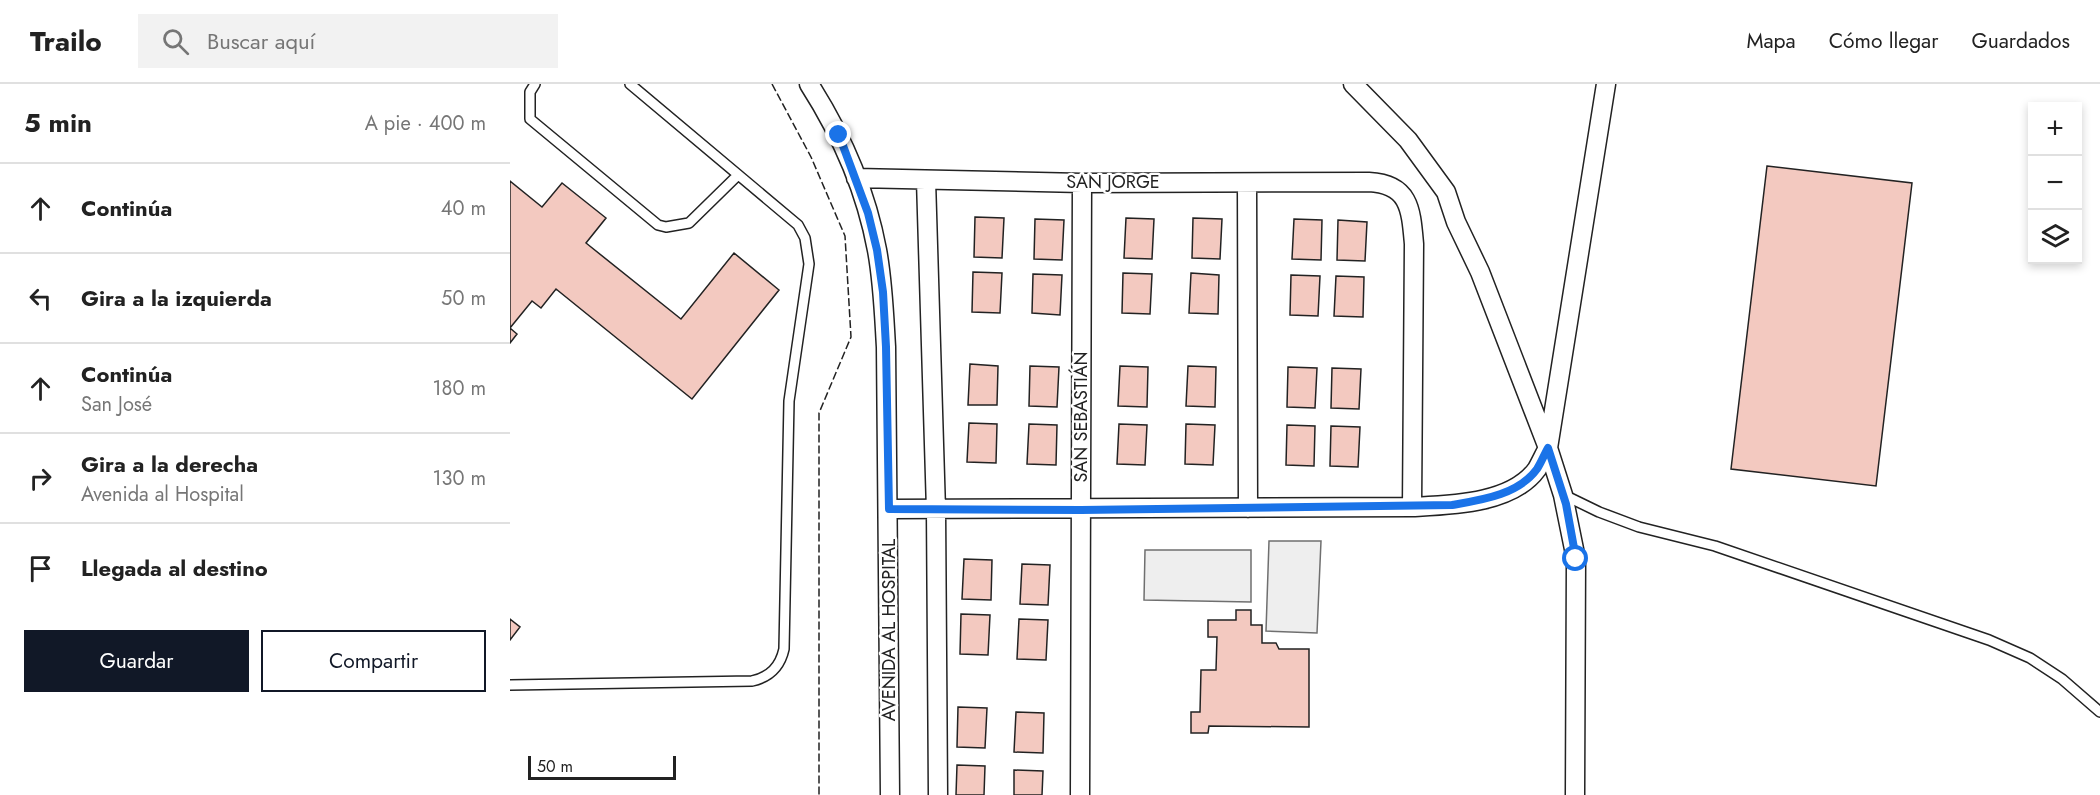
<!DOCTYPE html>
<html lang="es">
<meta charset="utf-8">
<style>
body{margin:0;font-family:Jost,sans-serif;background:#f2f2f2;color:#222}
.controls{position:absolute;right:18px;top:18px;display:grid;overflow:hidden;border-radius:0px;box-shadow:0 3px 9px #0003}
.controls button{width:54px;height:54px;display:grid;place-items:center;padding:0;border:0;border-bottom:2px solid #e0e0e0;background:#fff;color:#222;font:30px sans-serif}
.scale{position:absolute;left:18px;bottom:15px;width:148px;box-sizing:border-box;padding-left:6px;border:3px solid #222;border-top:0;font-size:16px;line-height:21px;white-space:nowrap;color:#222;-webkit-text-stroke:4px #fff;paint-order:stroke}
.stop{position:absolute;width:18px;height:18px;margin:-14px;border:4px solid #1a73e8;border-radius:50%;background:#fff}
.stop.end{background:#1a73e8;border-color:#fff;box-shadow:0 2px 6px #0008}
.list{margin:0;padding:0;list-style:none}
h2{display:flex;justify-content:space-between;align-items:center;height:78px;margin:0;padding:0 24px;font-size:26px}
h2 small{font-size:20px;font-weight:400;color:#767676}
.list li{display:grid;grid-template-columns:39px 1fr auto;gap:18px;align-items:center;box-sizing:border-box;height:90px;padding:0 24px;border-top:2px solid #e0e0e0}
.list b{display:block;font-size:22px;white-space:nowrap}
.list p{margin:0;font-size:20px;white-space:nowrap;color:#767676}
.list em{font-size:20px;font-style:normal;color:#767676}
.actions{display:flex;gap:12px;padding:18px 24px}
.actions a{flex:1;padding:14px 0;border:2px solid #111827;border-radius:0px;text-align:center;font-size:21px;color:#111827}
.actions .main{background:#111827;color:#fff}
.icon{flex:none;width:33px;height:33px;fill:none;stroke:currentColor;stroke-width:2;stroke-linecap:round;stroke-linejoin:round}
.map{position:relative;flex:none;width:1590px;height:711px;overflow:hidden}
header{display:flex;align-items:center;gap:36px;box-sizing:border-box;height:84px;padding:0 30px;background:#fff;border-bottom:2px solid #e0e0e0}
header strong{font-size:28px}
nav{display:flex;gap:33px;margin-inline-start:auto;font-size:21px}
.search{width:420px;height:54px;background:#f2f2f2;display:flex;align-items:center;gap:15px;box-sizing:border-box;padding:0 21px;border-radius:0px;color:#767676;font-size:22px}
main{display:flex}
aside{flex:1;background:#fff}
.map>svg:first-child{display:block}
</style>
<header>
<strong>Trailo</strong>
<div class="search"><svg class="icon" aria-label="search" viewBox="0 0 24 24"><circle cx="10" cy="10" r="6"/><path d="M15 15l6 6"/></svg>Buscar aquí</div>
<nav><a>Mapa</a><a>Cómo llegar</a><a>Guardados</a></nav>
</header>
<main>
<aside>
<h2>5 min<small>A pie · 400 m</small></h2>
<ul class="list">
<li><svg class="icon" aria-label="ahead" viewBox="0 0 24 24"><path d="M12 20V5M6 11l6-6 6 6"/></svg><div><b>Continúa</b></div><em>40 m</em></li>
<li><svg class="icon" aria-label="left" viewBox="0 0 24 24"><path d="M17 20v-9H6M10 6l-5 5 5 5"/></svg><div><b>Gira a la izquierda</b></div><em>50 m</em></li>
<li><svg class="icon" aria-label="ahead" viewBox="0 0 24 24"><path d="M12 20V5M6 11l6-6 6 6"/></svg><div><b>Continúa</b><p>San José</p></div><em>180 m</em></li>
<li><svg class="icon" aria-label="right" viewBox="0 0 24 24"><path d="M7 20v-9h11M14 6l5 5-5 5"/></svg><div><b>Gira a la derecha</b><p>Avenida al Hospital</p></div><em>130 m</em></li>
<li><svg class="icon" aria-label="arrive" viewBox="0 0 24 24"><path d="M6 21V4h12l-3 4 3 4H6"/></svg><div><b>Llegada al destino</b></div></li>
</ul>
<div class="actions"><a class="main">Guardar</a><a>Compartir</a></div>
</aside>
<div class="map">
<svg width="1590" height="711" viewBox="0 0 1590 711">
<rect width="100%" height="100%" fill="#fff"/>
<path fill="#eee" stroke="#6f6f6f" stroke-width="1.5" d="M759 457H811L807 549 756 547Z
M635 466H741V518L634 516Z"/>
<path fill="#f3c9c0" stroke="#222" stroke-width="1.5" d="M1257 82 1402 99 1366 402 1221 385Z
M0 97 32 123 52 99 96 134 76 159 171 235 224 169 269 206 182 315 46 205 31 224 22 217 0 244 7 250 0 259Z
M465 133 494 134 492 174 464 173Z
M616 134 644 135 642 175 614 174Z
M683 134 712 135 710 175 682 174Z
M525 135 554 136 552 176 524 175Z
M784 135 812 136 811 176 782 175Z
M828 136 857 138 855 177 827 176Z
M463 188 492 189 490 229 462 228Z
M613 189 642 190 640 230 612 229Z
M681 189 709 191 708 230 679 229Z
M523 190 552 191 550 231 522 229Z
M781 191 810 192 808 232 780 231Z
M826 192 854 193 853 233 824 232Z
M460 280 488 282 487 321H458Z
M520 282 549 283 547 323 519 322Z
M610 282 638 283 637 323 608 322Z
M678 282 706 283 705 323 676 322Z
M778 283 807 284 805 324 777 323Z
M822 284 851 285 849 325 821 324Z
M459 339 487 340 486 379 457 378Z
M519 340 547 341 546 381 517 380Z
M609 340 637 341 635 381 607 380Z
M676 340 705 341 703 381 675 380Z
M777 341 805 342 804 382 776 381Z
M821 342 850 343 848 383 820 382Z
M454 475 482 476 481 516 452 515Z
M512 480 540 481 538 521 510 520Z
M726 526H741V541H752V559H766L769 565H799V643L699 642 698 649H681V628H690L691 586H706L707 553H698V536H726Z
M451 530 480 531 478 571 450 570Z
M0 535 10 543 0 556Z
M509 535 538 536 536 576 507 575Z
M448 623 477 624 475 664 447 663Z
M506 628 534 629 533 669 504 668Z
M447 681 475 682 474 711H446Z
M504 686 533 687 532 711H504Z"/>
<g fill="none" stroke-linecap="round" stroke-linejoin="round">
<defs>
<path id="service" d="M25 0 20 8V35L148 141 156 143 179 139 228 91
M1054 411 1089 428 1129 443 1205 462 1479 556 1520 574 1552 595 1590 628
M0 601 242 597C260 593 270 583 274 565L279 317 299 180 295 154 288 141 120 0"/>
<path id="minor" d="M299 0C331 50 356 107 367 166 373 198 374 230 376 263L380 711
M843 0 898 56 936 108 946 138 970 188 1038 364 1053 411 1066 475 1065 711
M346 94 572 99 859 98C900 100 901 126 904 160L902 423
M416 96 426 426 428 711
M737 99 738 424
M379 425 902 423C941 421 1002 420 1027 385 1031 378 1034 371 1038 364L1096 0
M570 711 572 99"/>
</defs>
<use href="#service" stroke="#222" stroke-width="12"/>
<use href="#minor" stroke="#222" stroke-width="21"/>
<use href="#service" stroke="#fff" stroke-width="9"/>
<use href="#minor" stroke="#fff" stroke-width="18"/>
<path stroke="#222" stroke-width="1.5" stroke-dasharray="8 3" stroke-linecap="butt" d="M262 0 301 73 335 152 341 253 309 329V711"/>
</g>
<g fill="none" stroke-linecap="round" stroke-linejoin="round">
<path stroke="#1a73e8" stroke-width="8" d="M329 51 358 129 367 166 373 208 376 263 379 425 571 426 942 421C971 416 1008 411 1027 385 1031 379 1034 371 1038 364L1056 420 1066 475"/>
</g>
<g text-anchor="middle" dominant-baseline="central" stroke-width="4.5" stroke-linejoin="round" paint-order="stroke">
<g font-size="18" fill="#222" stroke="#fff">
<text x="603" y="98">SAN JORGE</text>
<text transform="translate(571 333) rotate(-90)">SAN SEBASTIÁN</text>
<text transform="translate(379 546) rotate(-90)">AVENIDA AL HOSPITAL</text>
</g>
</g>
</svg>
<div class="controls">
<button>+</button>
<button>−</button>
<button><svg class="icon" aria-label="layers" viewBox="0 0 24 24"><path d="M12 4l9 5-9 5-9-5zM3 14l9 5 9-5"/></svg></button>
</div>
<div class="scale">50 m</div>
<div class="stop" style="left:1066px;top:475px"></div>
<div class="stop end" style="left:329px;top:51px"></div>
</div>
</main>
